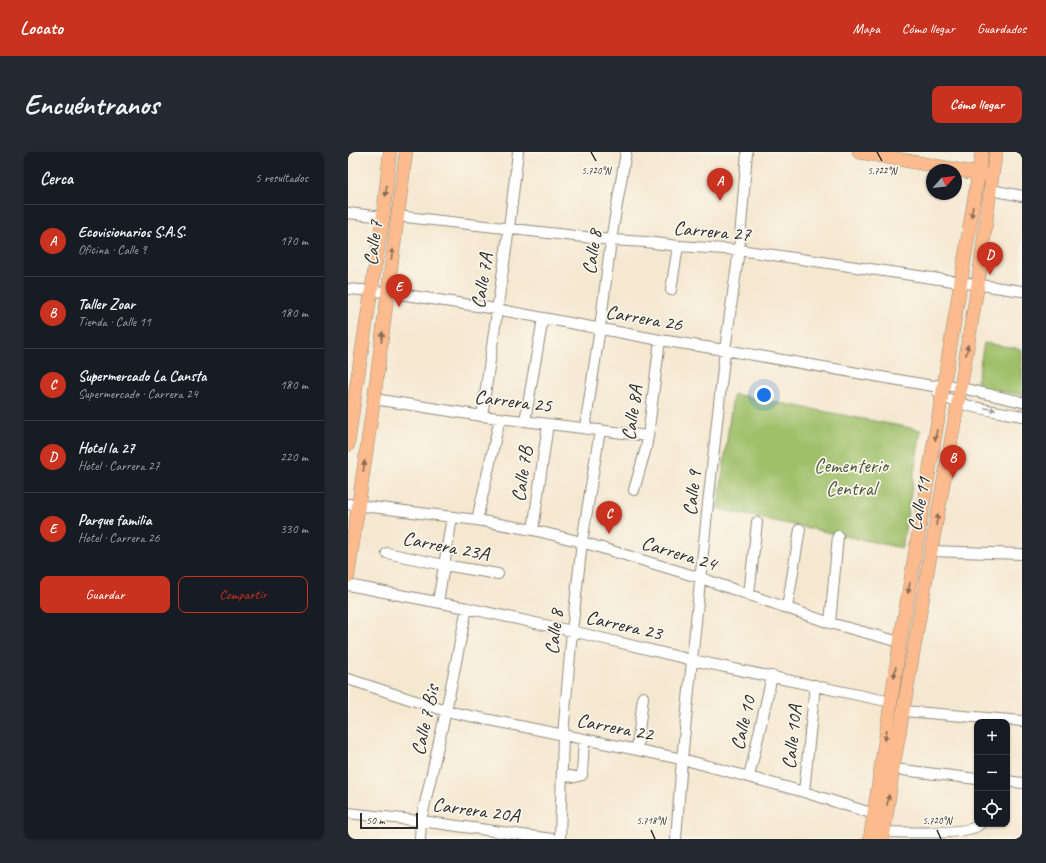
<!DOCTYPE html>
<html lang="es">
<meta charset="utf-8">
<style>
body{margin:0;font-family:Caveat,sans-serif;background:#242831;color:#f1f3f6}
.controls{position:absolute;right:12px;bottom:12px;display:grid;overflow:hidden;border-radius:8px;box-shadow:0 1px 3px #0004}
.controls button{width:36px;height:36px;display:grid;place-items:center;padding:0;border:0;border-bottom:1px solid #363941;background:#171b24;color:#f1f3f6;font:20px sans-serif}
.compass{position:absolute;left:578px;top:12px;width:36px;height:36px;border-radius:50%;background:#171b24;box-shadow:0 1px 3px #0004;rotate:63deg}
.scale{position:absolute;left:12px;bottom:10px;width:58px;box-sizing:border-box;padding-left:4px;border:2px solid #2b2b2b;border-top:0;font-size:11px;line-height:14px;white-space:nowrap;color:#2b2b2b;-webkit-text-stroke:3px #fbf7ec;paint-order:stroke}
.you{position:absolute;left:416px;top:243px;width:14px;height:14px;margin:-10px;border:3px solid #fff;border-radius:50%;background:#1a73e8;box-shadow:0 0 0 6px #1a73e833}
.badge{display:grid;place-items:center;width:26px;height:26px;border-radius:50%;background:#c8321e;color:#fff;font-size:13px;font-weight:700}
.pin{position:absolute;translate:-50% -33px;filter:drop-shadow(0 1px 2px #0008)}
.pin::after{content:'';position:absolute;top:21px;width:14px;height:12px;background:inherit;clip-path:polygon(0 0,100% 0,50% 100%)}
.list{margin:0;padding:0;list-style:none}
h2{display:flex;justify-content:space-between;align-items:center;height:52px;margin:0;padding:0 16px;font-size:17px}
h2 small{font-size:13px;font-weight:400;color:#9ea1a6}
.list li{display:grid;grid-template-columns:26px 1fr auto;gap:12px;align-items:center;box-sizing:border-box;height:72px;padding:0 16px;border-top:1px solid #363941}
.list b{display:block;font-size:15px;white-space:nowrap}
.list p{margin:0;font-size:13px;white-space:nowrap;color:#9ea1a6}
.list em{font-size:13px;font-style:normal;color:#9ea1a6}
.actions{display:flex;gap:8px;padding:12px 16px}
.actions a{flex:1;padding:9px 0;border:1px solid #c8321e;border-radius:8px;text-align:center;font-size:14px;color:#c8321e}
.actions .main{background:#c8321e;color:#fff}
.icon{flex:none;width:22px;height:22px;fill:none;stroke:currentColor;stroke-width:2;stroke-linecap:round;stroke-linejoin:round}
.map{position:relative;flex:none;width:674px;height:687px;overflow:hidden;border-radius:8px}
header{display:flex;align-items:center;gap:24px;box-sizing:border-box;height:56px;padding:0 20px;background:#c8321e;color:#fff}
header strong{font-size:19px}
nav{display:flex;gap:22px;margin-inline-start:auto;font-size:14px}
.intro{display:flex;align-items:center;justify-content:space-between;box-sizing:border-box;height:96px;padding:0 24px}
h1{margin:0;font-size:28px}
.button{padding:10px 18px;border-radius:8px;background:#c8321e;color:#fff;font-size:14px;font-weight:700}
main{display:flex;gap:24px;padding:0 24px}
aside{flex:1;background:#171b24;border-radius:8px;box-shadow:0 1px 3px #0004}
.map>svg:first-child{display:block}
</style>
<header>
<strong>Locato</strong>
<nav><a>Mapa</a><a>Cómo llegar</a><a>Guardados</a></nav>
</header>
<div class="intro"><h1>Encuéntranos</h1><a class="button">Cómo llegar</a></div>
<main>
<aside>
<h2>Cerca<small>5 resultados</small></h2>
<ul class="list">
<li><span class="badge">A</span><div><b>Ecovisionarios S.A.S.</b><p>Oficina · Calle 9</p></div><em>170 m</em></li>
<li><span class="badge">B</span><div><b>Taller Zoar</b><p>Tienda · Calle 11</p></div><em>180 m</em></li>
<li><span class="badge">C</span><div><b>Supermercado La Cansta</b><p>Supermercado · Carrera 24</p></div><em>180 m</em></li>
<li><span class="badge">D</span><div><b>Hotel la 27</b><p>Hotel · Carrera 27</p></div><em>220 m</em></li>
<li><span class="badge">E</span><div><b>Parque familia</b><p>Hotel · Carrera 26</p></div><em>330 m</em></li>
</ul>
<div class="actions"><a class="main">Guardar</a><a>Compartir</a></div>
</aside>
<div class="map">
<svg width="674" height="687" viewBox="0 0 674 687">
<rect width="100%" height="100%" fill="#fbf7ec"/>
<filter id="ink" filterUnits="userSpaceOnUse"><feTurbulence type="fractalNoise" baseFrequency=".025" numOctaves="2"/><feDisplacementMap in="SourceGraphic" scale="8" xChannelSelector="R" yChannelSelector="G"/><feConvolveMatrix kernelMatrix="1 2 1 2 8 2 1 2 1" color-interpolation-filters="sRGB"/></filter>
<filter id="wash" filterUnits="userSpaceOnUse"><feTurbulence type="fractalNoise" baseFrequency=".012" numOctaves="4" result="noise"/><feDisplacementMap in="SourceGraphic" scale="16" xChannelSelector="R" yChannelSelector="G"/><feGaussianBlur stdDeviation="0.9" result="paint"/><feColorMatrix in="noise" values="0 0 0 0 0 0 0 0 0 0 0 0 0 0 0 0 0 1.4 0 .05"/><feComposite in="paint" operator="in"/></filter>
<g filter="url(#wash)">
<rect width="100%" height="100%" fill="#f5e8d0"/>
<path fill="#9fc069" stroke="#65764a" d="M636 191 674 197V243L628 235Z
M385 242 573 278 554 396 370 357Z"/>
</g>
<g filter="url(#ink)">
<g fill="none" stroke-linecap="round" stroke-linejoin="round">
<defs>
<path id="minor" d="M643 38 674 44
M0 61 35 65
M49 64 263 88 298 90 330 94 391 98 674 139
M0 137 39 140 148 157 312 188 377 198 585 234 596 232 674 250
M323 138 330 94
M590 240C603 254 654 260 674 264
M26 247 134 264 300 284
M134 264 161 76 170 0
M177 269 195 166
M237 276 252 176 263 88 278 0
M286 338 298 296 300 284 312 188
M0 352 129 368 185 378 234 390 353 426 482 471 552 490
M129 368 152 266
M185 378 200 272
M583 399 674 402
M39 401 96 413 150 422
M0 433 119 456 224 479 344 508 543 550
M401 443 409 370
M90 450 104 365
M439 456 452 377
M482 471 490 384
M0 527 98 559 334 607 456 640 526 662
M556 559 674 569
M289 597 295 545
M538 616 629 627
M214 623 227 625 234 623 236 587
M401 625 424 524
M659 629 674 631
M456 640 467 533
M0 661 73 669 204 687
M535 680C553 680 622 684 632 672
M72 687 73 669 98 559 119 456
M212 687 215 583 224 479 234 390 252 278
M328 687 334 607 359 361 377 198 391 98 399 0"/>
<path id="major" d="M511 0 638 23
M0 293 7 242 35 65 42 0
M0 424 26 247 58 0
M522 687 552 490 596 232 634 0
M535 687 545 617 583 399 610 251 630 132 644 24 648 0"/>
</defs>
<use href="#minor" stroke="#908a7e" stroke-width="12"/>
<use href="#major" stroke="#908a7e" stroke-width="14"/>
<use href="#minor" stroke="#fff" stroke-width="10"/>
<use href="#major" stroke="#fbbb8d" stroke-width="13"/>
</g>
<defs><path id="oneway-solid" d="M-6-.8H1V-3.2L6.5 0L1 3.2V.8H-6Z"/></defs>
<g fill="#896c57">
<use href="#oneway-solid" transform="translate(38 39) rotate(96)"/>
<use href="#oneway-solid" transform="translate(624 60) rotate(99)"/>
<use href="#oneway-solid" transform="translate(44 102) rotate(-83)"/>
<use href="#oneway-solid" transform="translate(34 185) rotate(-83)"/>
<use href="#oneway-solid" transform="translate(619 198) rotate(-80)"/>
<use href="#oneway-solid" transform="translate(588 283) rotate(100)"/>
<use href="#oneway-solid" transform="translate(16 314) rotate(-82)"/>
<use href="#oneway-solid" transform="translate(589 368) rotate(-79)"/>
<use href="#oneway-solid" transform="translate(561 436) rotate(100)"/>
<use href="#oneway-solid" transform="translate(547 520) rotate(99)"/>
<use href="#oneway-solid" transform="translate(538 583) rotate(99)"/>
<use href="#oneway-solid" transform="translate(540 648) rotate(-81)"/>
</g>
<use fill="#a0a0a0" href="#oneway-solid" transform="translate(642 257) rotate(12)"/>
</g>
<path fill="none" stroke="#2b2b2b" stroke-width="1.5" d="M243 0 248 9M529 0 534 9M303 678 307 687M589 678 593 687"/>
<g text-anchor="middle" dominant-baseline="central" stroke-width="3.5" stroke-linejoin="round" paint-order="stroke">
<g font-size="20" fill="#2b2b2b" stroke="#fbf7ec">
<text transform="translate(364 79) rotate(5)">Carrera 27</text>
<text transform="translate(25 91) rotate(-83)">Calle 7</text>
<text transform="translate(244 100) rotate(-82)">Calle 8</text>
<text transform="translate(134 129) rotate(-81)">Calle 7A</text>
<text transform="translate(296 166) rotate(10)">Carrera 26</text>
<text transform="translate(165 249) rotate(7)">Carrera 25</text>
<text transform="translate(284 261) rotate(-82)">Calle 8A</text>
<text transform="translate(174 322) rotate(-82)">Calle 7B</text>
<text transform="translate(344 341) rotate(-84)">Calle 9</text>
<text transform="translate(571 352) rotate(-79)">Calle 11</text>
<text transform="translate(98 394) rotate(11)">Carrera 23A</text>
<text transform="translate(331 401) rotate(17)">Carrera 24</text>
<text transform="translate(276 473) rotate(13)">Carrera 23</text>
<text transform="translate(206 480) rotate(-84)">Calle 8</text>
<text transform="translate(77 568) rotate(-78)">Calle 7 Bis</text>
<text transform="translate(395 571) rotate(-77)">Calle 10</text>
<text transform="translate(267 575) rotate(11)">Carrera 22</text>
<text transform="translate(444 585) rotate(-84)">Calle 10A</text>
<text transform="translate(128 658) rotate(8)">Carrera 20A</text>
</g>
<g font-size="20" fill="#4e583e" stroke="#fbf7ec">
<text x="503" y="313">Cementerio<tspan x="503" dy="23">Central</tspan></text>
</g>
</g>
<g font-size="10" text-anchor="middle" fill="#2b2b2b" stroke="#fbf7ec" stroke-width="3.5" stroke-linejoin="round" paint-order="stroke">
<text x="248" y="22">5.720°N</text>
<text x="534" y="22">5.722°N</text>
<text x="303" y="672">5.718°N</text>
<text x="589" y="672">5.720°N</text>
</g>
</svg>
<div class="controls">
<button>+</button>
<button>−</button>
<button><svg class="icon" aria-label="locate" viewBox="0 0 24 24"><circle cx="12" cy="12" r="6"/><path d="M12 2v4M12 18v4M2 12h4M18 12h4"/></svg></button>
</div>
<svg class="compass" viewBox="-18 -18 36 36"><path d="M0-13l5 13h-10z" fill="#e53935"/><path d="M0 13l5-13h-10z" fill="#9ea1a6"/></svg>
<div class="scale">50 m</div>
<div class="you"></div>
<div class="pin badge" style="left:372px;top:49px">A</div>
<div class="pin badge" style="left:605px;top:326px">B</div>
<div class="pin badge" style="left:261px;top:382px">C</div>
<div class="pin badge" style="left:642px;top:123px">D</div>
<div class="pin badge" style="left:51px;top:155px">E</div>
</div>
</main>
